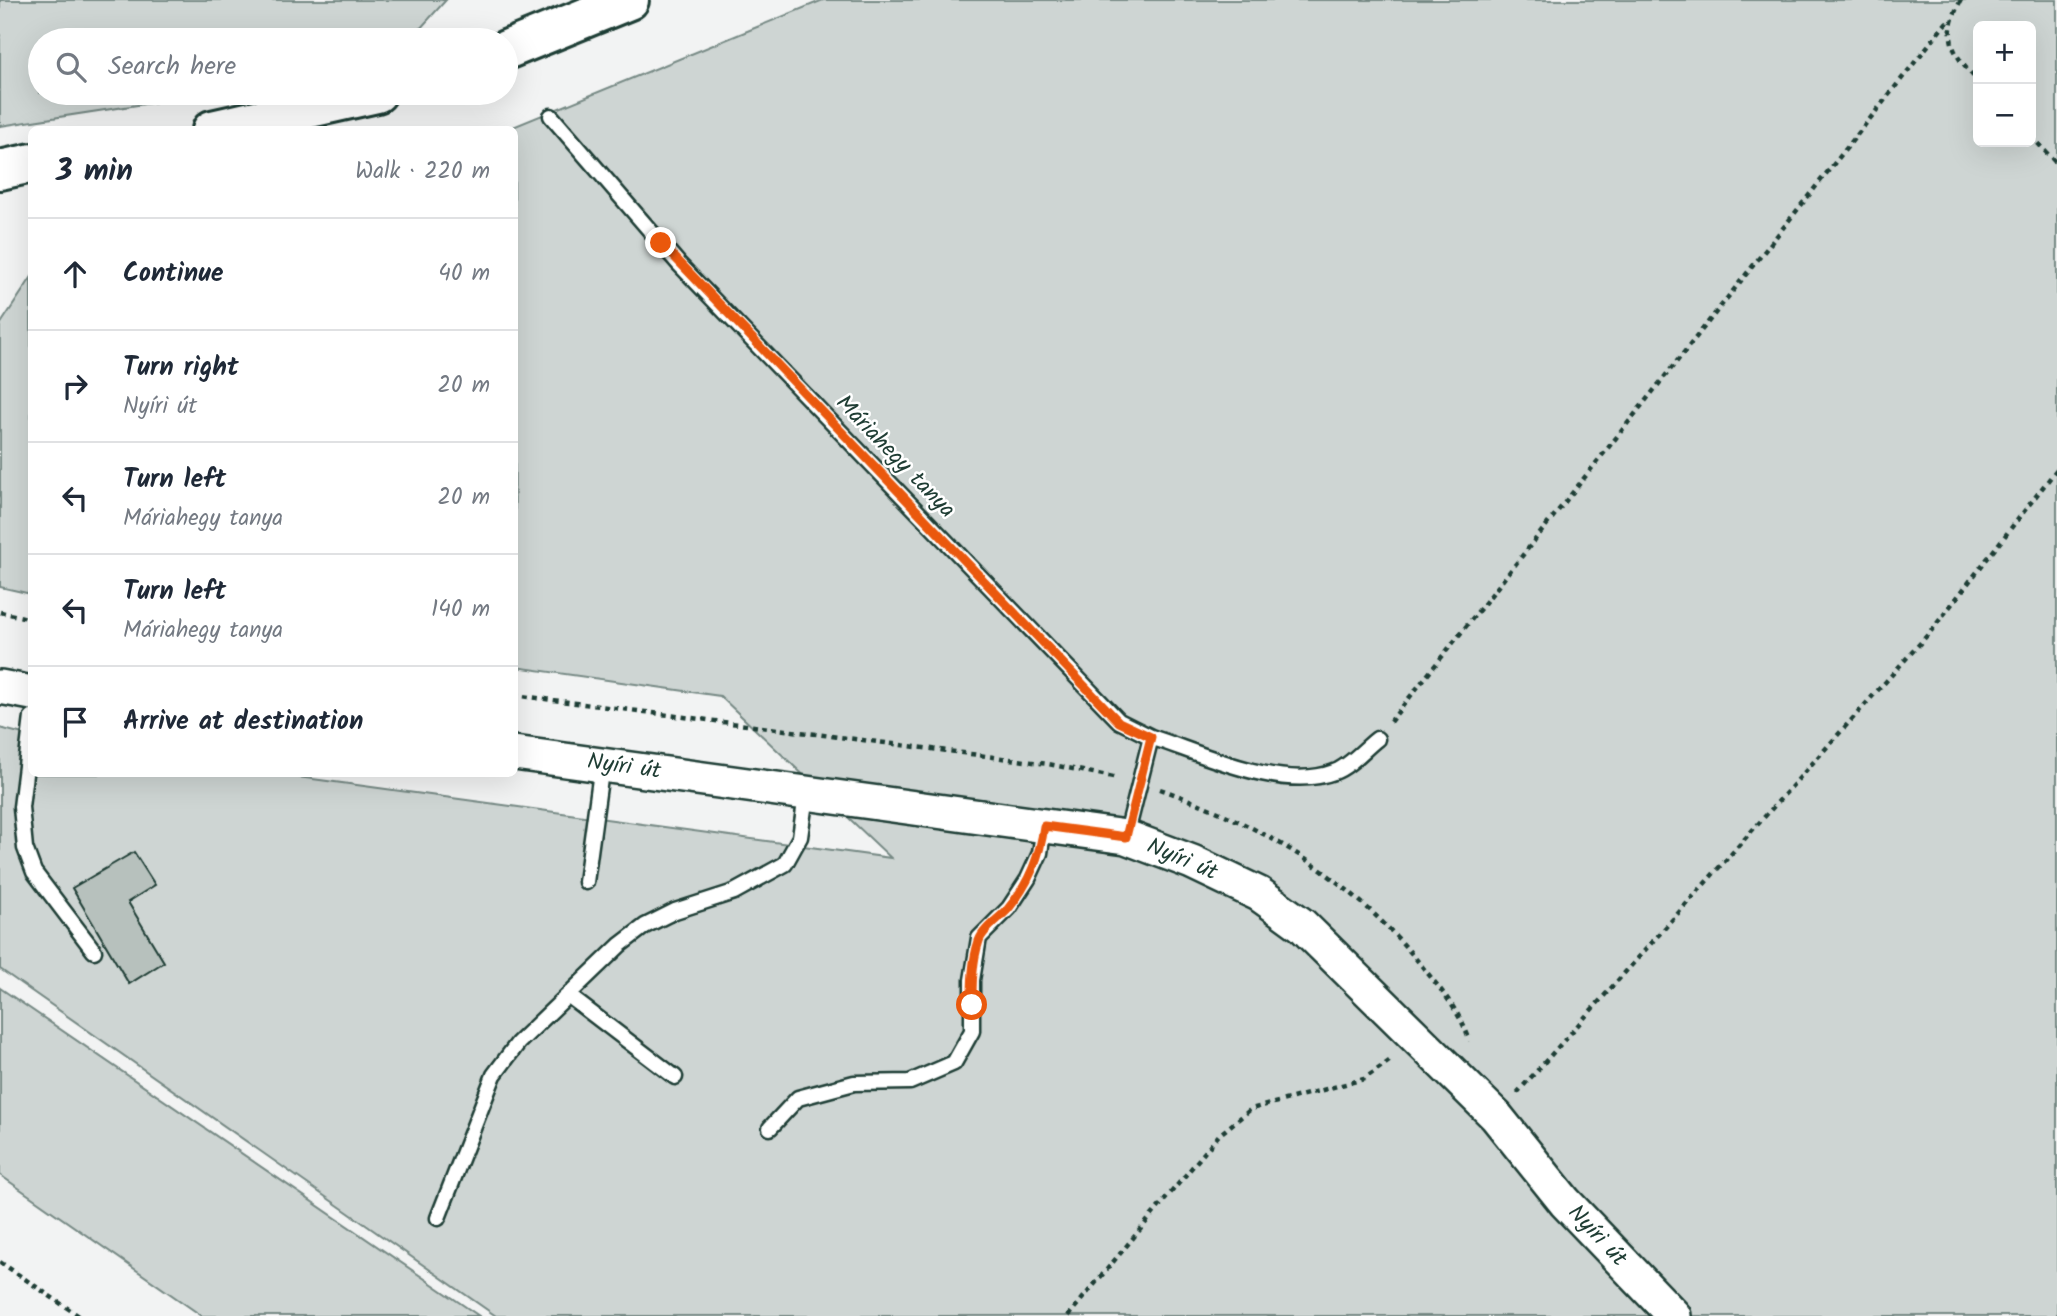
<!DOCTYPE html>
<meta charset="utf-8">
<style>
body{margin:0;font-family:Kalam,sans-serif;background:#f2f2f3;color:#1f2937}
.controls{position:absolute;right:21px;top:21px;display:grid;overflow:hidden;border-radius:10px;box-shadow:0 7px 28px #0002}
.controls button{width:63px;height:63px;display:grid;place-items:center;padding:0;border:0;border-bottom:2px solid #e0e1e3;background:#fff;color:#1f2937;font:35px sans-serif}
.stop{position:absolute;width:21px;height:21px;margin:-16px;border:5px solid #ea580c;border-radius:50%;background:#fff}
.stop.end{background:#ea580c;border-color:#fff;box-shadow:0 2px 7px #0008}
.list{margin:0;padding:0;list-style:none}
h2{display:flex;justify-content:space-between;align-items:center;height:91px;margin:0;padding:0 28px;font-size:30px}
h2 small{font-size:23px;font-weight:400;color:#747a83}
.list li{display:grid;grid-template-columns:46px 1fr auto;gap:21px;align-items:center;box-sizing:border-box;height:112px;padding:0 28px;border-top:2px solid #e0e1e3}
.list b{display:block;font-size:26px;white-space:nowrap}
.list p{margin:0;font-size:23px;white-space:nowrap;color:#747a83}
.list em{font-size:23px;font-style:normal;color:#747a83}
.icon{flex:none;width:38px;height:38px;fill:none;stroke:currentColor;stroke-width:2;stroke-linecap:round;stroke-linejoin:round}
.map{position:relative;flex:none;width:2057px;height:1316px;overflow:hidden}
.search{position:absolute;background:#fff;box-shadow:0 7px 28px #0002;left:28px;top:28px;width:490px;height:77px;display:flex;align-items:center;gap:18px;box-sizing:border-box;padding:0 24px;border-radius:38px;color:#747a83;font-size:26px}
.panel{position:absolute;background:#fff;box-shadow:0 7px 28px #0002;left:28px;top:126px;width:490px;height:651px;border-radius:10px}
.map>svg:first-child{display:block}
</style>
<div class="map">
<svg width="2057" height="1316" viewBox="0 0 2057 1316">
<rect width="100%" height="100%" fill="#f2f3f3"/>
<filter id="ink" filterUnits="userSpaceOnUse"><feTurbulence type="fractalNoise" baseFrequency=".0143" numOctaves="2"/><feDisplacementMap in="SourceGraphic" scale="14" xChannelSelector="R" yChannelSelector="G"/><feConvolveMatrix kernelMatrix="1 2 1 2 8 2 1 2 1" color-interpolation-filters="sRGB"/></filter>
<g filter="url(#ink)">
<path fill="#ced5d3" stroke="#768984" stroke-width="2" fill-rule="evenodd" d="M0 0H446L410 40H40V93H216L0 126Z
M823 0H2057V1316H496L0 969V728L31 736 32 774H276L891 858 720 696 515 667 514 130 508 129ZM1978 26H2031V142H1978Z
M31 278 32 594H31L0 587V325Z
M0 988 479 1316H202L0 1175Z"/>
<path fill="#b7c1bd" stroke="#1f3d34" stroke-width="2" d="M134 852 155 885 128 902 164 962 129 984 72 888Z"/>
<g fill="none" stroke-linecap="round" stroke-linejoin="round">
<defs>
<path id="service" d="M551 116 679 264 1119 721 1151 737 1126 837
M32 717 21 807 25 848 34 872 94 951
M1151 737C1203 754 1282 792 1334 772 1349 767 1364 749 1377 739
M586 882 602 764
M569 996 675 1077
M770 1128 798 1098 854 1083 910 1082 954 1063 972 1031V980L979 938 1009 908 1028 879 1040 853 1044 826
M438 1218 494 1075 518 1043 620 945 645 926 675 911 734 892 785 864 800 837 806 795"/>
<path id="tertiary" d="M0 687 32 693
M514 753 1126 837 1192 862 1259 894 1302 925 1496 1116 1565 1202 1674 1316"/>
<path id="primary" d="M506 50 629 0
M212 130 377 93
M0 170 32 163"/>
</defs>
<use href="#service" stroke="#1f3d34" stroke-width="19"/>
<use href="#tertiary" stroke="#1f3d34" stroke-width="38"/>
<use href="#primary" stroke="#1f3d34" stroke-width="44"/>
<path stroke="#1f3d34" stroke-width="4.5" stroke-dasharray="5 5" stroke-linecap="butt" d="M1961 0C1941 36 1952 54 1978 81
M2031 136 2057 164
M0 612 32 619
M514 695 1048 764 1118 778
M1390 722 1950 18
M1160 789C1268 827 1353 879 1425 970 1444 993 1460 1013 1470 1041
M1517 1093 1931 631 2057 469
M0 1262 79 1316
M1068 1316 1219 1135 1251 1109 1364 1079 1392 1059"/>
<use href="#service" stroke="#fff" stroke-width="14"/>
<use href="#tertiary" stroke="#fff" stroke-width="33"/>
<use href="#primary" stroke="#fff" stroke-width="38"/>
</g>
</g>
<g fill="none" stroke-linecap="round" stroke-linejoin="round" filter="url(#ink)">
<path stroke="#ea580c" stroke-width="9" d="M661 243 1119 722 1151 737 1126 837 1044 826C1040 857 1028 885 1008 909 999 919 983 929 979 941 972 961 972 984 972 1005"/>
</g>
<g text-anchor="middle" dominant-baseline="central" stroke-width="5" stroke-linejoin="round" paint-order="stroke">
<g font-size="23" fill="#1f3d34" stroke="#fff">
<text transform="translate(895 457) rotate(46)">Máriahegy tanya</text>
<text transform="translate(624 767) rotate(8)">Nyíri út</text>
<text transform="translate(1182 860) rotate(23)">Nyíri út</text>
<text transform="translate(1597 1236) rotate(47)">Nyíri út</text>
</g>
</g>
</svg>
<div class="controls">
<button>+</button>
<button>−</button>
</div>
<div class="stop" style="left:972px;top:1005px"></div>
<div class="stop end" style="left:661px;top:243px"></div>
<div class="search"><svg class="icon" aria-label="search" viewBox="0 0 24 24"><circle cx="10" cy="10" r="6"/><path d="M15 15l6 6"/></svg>Search here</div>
<section class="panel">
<h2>3 min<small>Walk · 220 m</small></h2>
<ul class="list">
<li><svg class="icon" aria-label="ahead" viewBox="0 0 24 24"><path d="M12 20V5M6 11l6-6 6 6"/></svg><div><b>Continue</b></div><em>40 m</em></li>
<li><svg class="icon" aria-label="right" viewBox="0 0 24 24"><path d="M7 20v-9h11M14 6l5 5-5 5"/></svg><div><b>Turn right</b><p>Nyíri út</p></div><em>20 m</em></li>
<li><svg class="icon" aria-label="left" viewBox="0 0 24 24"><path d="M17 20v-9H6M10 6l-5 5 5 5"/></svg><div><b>Turn left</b><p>Máriahegy tanya</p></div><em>20 m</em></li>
<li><svg class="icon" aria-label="left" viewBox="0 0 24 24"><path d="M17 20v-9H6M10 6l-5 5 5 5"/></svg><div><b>Turn left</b><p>Máriahegy tanya</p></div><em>140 m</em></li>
<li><svg class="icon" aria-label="arrive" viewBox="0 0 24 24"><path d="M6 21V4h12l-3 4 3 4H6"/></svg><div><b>Arrive at destination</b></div></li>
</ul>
</section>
</div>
